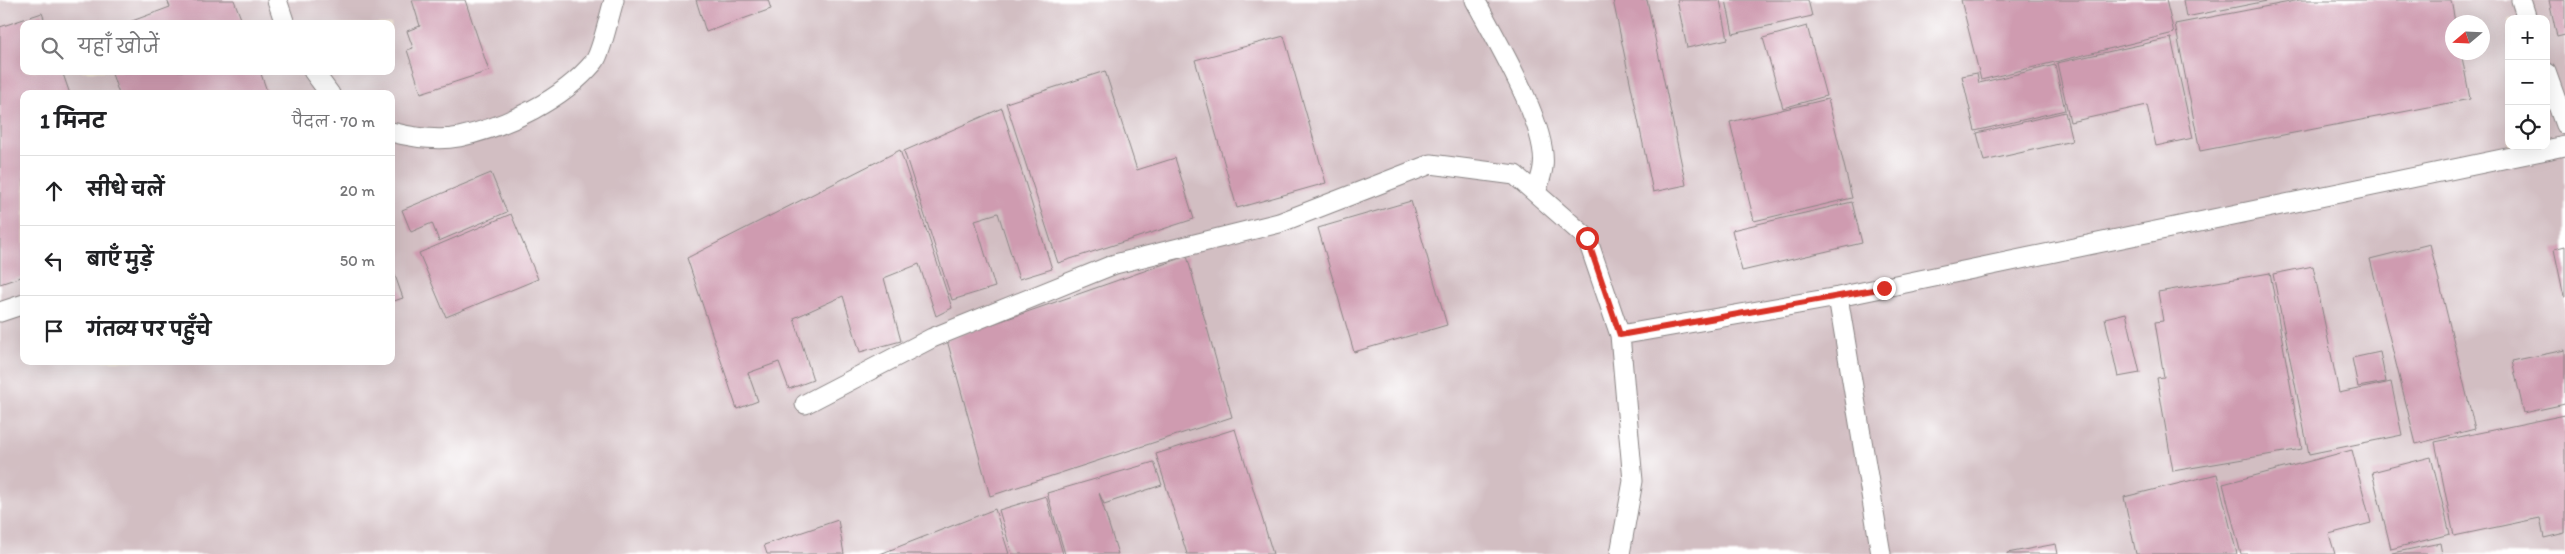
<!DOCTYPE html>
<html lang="hi">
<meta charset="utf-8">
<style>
body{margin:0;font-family:Itim,"Playpen Sans Deva",sans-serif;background:#f6f6f6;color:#202124}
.controls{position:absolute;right:15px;top:15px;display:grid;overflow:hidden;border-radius:10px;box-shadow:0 5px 20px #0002}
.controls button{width:45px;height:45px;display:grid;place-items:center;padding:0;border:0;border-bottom:1px solid #e0e0e0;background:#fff;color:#202124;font:25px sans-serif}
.compass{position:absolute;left:2445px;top:15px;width:45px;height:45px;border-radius:50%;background:#fff;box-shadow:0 5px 20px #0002;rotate:251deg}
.stop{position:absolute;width:15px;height:15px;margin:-11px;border:4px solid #d93025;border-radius:50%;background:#fff}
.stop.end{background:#d93025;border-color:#fff;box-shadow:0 1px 5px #0008}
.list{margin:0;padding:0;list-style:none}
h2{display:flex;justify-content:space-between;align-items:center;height:65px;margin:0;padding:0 20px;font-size:21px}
h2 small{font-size:16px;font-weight:400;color:#757577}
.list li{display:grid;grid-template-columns:32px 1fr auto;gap:15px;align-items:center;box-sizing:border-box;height:70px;padding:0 20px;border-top:1px solid #e0e0e0}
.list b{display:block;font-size:19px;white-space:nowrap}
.list em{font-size:16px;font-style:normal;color:#757577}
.icon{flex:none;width:28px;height:28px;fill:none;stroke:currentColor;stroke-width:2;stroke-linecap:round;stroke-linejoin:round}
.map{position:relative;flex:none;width:2565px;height:554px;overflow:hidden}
.search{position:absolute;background:#fff;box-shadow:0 5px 20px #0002;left:20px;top:20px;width:375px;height:55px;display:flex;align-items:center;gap:12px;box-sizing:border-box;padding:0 18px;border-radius:10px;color:#757577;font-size:19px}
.panel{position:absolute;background:#fff;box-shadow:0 5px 20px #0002;left:20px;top:90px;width:375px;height:275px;border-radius:10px}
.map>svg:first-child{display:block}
</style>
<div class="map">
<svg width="2565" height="554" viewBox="0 0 2565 554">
<rect width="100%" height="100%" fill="#fff"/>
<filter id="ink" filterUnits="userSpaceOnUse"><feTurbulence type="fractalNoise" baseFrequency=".02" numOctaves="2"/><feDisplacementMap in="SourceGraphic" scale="10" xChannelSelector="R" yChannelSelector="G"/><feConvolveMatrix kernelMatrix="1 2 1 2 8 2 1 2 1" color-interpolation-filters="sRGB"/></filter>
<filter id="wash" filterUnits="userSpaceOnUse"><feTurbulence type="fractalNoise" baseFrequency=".0096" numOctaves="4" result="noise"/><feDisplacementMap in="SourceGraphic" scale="20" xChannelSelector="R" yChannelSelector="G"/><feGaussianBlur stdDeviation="1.12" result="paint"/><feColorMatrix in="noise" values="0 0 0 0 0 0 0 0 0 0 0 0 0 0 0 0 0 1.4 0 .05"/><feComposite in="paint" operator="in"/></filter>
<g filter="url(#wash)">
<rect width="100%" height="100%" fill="#f2e6ce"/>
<path fill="#d2bec2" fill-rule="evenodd" d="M0 0H2565V554H0ZM2509 19H2546V146H2509ZM2452 22H2482V52H2452ZM24 24H391V71H24ZM24 94H391V361H24Z"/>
<g id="blocks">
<path fill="#cf9bb0" d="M167 0H234L243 24H124L170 7Z
M412 0H465L489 71 421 93 407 50 413 48 407 31 420 26Z
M696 0H768L771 9 706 32Z
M1613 0H1647L1686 185 1653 192Z
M1677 0H1720L1728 39 1687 48Z
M1726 0H1808L1812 16 1733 34Z
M1961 0H2166L2174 33 1981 80Z
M2183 0H2267V1L2186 17Z
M2300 0H2451L2455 22H2452V52H2461L2470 99 2200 151 2175 24Z
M2549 0H2565V35L2557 37Z
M42 13 46 24H24V71H62L70 94H24V276L0 284V27Z
M1807 26 1826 96 1783 108 1763 38Z
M1284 36 1326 183 1237 208 1195 60Z
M2171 38 2193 138 2156 146 2147 105 2070 122 2057 63Z
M2055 65 2065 110 1975 131 1962 76 1977 73 1979 83Z
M111 71H260L268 94H119Z
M1105 71 1137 170 1175 158 1194 219 1058 263 1006 103Z
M1828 99 1852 198 1754 221 1730 122Z
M1002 108 1052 269 1019 279 998 213 975 220 995 287 952 300 904 151Z
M2065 112 2072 141 1984 161 1977 133Z
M900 150 952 308 936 316 919 264 884 278 901 341 860 352 843 296 794 318 813 380 789 389 779 362 748 373 758 401 737 409 687 258Z
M491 173 507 212 439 241 432 223 411 232 402 210Z
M1411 201 1447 325 1354 352 1318 228Z
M1852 202 1862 243 1742 271 1732 230Z
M511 214 538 279 446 317 419 253Z
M2430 244 2475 429 2416 444 2370 259Z
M2565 246V297H2564L2554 249Z
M1187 256 1232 417 990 496 947 340Z
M391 264 403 298 391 302Z
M2313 266 2339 393 2391 382 2402 435 2309 454 2273 274Z
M2270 273 2302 449 2173 471 2157 378 2164 377 2155 322 2163 321 2158 292Z
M2126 313 2140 373 2118 377 2105 318Z
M2565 350V404L2524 413 2512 361Z
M2380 352 2386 382 2358 387 2352 358Z
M2565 415V533L2544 538 2540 518 2454 536 2435 442Z
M1235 429 1273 554H1187L1156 454Z
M2352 450 2371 523 2329 534 2335 554H2241L2223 484Z
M2431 457 2450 534 2391 549 2372 472Z
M1154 462 1162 485 1104 504 1099 493 1118 554H1065L1047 493Z
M2217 474 2237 554H2136L2124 497Z
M1046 496 1063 554H1012L999 510Z
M995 509 1009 554H880Z
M838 520 844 554H767L764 545Z
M2440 543 2442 554H2392V553Z
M2056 544 2058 554H2007V553Z"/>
</g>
</g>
<g filter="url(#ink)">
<use href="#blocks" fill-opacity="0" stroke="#8a8484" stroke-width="1"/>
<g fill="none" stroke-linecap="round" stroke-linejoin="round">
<defs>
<path id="lane" d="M277 0 285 24
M1475 0C1495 38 1549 127 1543 167 1542 176 1538 185 1536 193
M2521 0 2527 19
M313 71 330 94
M2546 72 2565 125
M391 132C411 137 438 141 459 137 508 126 562 100 594 62 601 54 610 13 614 0
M1838 297 1881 554
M0 312 24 304
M805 404 932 338 1115 264 1279 223 1431 164 1515 175 1587 238 1620 335
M1620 554 1633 481 1620 335 1838 297 2565 146"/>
</defs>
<use href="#lane" stroke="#8a8484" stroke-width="21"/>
<use href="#lane" stroke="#fff" stroke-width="19"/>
</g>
</g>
<g fill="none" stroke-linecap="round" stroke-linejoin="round" filter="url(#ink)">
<path stroke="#d93025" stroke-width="6" d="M1587 238 1620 335 1884 288"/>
</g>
</svg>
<div class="controls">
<button>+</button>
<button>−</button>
<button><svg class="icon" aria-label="locate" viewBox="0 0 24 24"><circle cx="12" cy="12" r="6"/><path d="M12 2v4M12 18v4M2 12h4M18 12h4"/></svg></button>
</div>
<svg class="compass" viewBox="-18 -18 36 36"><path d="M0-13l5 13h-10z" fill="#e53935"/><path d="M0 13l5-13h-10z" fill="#757577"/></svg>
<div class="stop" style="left:1587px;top:238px"></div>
<div class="stop end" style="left:1884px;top:288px"></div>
<div class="search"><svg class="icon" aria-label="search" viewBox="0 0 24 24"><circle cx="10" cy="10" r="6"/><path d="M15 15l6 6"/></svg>यहाँ खोजें</div>
<section class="panel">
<h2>1 मिनट<small>पैदल · 70 m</small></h2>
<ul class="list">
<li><svg class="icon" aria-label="ahead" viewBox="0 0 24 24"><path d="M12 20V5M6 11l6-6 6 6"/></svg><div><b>सीधे चलें</b></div><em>20 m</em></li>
<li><svg class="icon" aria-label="left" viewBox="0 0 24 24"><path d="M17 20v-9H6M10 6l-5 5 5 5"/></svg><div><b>बाएँ मुड़ें</b></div><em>50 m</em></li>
<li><svg class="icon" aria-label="arrive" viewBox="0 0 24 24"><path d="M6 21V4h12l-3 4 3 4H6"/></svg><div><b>गंतव्य पर पहुँचे</b></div></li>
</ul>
</section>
</div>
